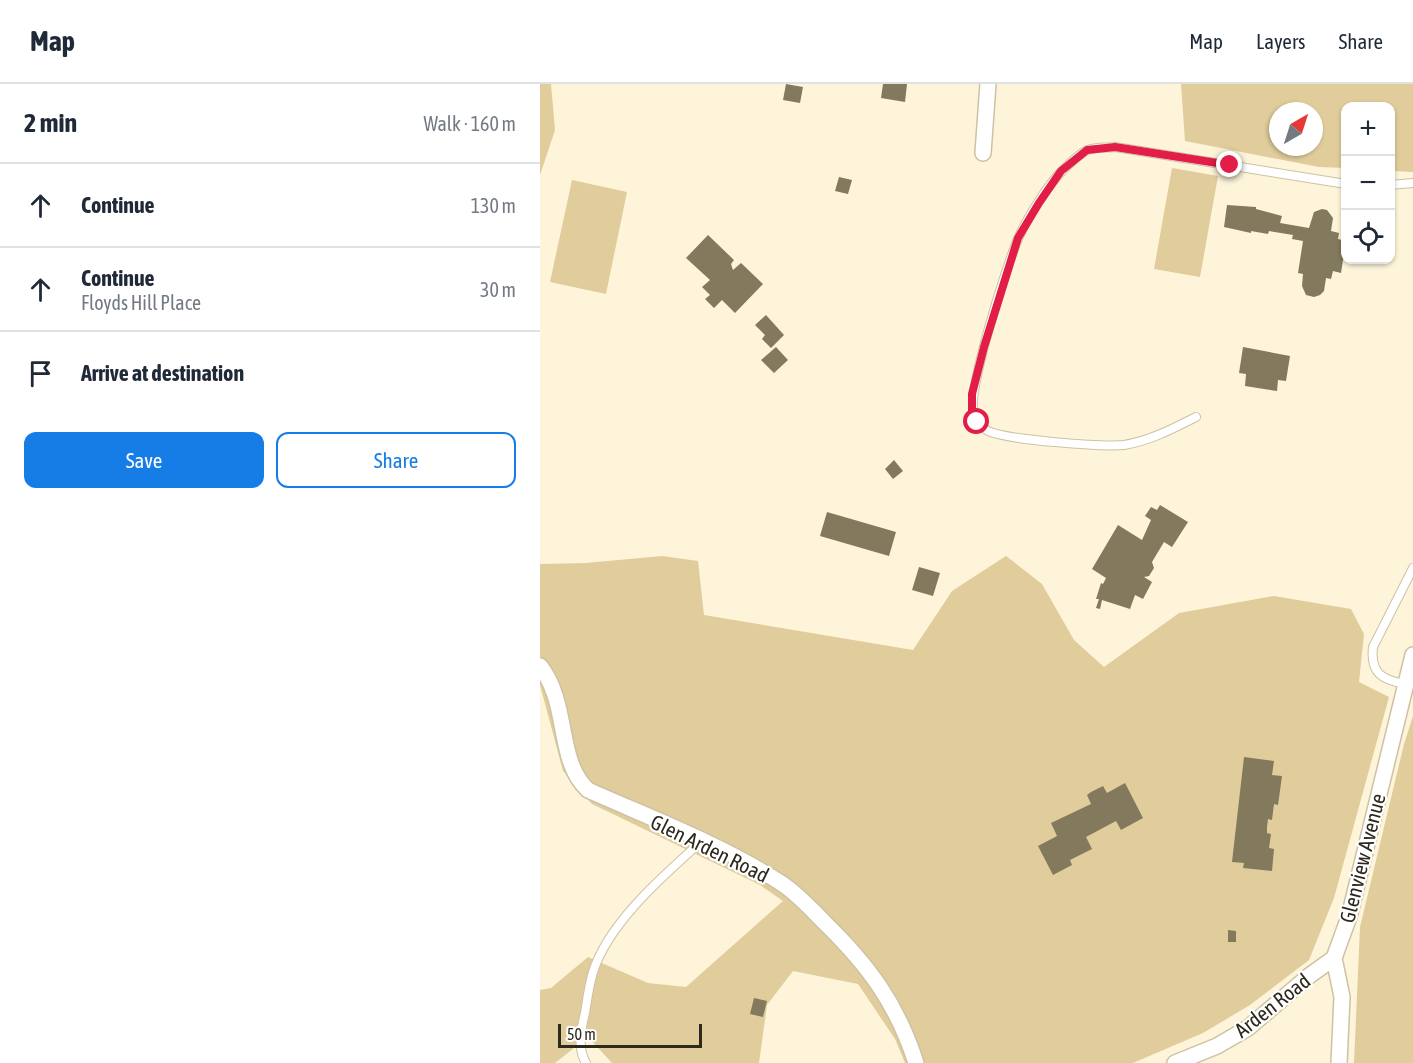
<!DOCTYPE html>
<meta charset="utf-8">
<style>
body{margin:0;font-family:"Asap Condensed",sans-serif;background:#f2f2f3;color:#1f2937}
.controls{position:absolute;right:18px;top:18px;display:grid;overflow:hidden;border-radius:12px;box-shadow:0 2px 4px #0004}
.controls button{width:54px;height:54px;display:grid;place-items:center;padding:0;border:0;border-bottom:2px solid #e0e1e3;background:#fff;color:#1f2937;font:30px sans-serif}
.compass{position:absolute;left:729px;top:18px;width:54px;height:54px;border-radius:50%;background:#fff;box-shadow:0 2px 4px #0004;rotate:39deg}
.scale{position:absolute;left:18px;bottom:15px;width:144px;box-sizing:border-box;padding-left:6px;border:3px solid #2e291d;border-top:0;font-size:16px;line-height:21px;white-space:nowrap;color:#2e291d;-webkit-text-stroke:4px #fff;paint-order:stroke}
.stop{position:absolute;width:18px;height:18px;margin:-14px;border:4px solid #e11d48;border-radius:50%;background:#fff}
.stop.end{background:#e11d48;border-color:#fff;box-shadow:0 2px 6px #0008}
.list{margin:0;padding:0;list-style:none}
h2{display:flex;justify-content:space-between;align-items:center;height:78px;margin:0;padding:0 24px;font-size:26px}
h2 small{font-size:20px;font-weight:400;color:#747a83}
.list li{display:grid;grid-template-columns:39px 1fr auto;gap:18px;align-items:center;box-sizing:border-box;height:84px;padding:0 24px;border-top:2px solid #e0e1e3}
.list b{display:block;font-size:22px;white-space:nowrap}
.list p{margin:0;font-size:20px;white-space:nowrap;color:#747a83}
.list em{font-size:20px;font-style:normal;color:#747a83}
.actions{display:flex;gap:12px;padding:18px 24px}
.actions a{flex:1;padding:14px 0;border:2px solid #157de5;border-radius:12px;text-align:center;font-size:21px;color:#157de5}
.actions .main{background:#157de5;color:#fff}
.icon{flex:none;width:33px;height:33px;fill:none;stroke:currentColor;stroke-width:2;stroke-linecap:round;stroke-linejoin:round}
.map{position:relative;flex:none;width:873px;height:979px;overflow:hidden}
header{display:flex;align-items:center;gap:36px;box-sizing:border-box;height:84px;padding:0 30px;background:#fff;border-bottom:2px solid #e0e1e3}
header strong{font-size:28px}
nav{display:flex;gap:33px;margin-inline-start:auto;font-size:21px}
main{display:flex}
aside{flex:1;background:#fff}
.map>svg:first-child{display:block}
</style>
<header>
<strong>Map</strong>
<nav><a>Map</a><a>Layers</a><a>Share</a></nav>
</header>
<main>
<aside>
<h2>2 min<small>Walk · 160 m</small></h2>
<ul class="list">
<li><svg class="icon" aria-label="ahead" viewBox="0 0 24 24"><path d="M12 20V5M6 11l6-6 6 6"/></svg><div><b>Continue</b></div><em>130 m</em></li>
<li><svg class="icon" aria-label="ahead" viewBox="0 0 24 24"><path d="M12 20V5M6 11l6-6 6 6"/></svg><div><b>Continue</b><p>Floyds Hill Place</p></div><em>30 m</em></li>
<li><svg class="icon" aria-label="arrive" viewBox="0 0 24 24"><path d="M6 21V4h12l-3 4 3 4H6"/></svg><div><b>Arrive at destination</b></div></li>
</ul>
<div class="actions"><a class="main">Save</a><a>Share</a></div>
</aside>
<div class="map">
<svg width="873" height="979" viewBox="0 0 873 979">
<rect width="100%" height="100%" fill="#fdf4da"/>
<path fill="#e0cd9b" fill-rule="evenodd" d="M0 0H11L15 46 0 91Z
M641 0H873V88L851 87 850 22H806L805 84 779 83 645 57ZM738 27H774V63H738Z
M632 84 678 92 660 193 614 185Z
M32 96 87 108 66 210 10 198Z
M122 472 158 477 164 531 373 566 412 507 466 472 502 500 534 556 564 583 639 529 734 512 811 525 824 550 819 598 849 613 794 814 769 876 710 921 663 949 593 979H365L355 955 318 900 253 887 227 921 219 979H72L48 953 15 979H0V906L11 904 48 873 108 899 146 903 243 817 220 801 52 720 23 687 0 601V480L46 479Z
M873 632V979H814L820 843 864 660Z"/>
<path fill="#83795c" d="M246 0 263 3 260 19 243 16Z
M343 0H367L365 18 341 14Z
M299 93 312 96 308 110 295 107Z
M687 121 716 123V125L742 132 740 139 769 144 774 128 782 125 787 126 793 134 791 147 799 149 798 155 806 157 801 189 793 187 791 195 786 194 784 207 780 211 774 213 766 211 762 202 763 190 758 189 763 157 752 155 753 151 729 147 728 150 711 147V149L684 143Z
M168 151 194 176 191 180 193 186 201 179 223 200 195 229 182 216 174 224 165 215 170 211 162 203 170 196 146 174Z
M226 231 244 251 231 264 222 255 225 251 215 241Z
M236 263 248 276 234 289 221 276Z
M703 263 750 272 746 297 738 296 737 307 705 302 706 290 699 289Z
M354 376 363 387 353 395 345 385Z
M620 421 648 438 632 463 624 458 612 478 614 484 609 492 604 493 612 498 603 515 595 511 590 525 562 516 560 525 556 524 559 515H556L561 499 563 500 566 494 552 485 578 441 602 456 611 436 605 432 611 423 617 426Z
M287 428 356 448 349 472 280 452Z
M379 483 400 489 393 512 372 506Z
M704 673 734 677 732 691 742 692 738 721 734 720 732 736 728 735 727 743V749L731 750 729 764 734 765 732 787 703 784 704 779 692 778Z
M585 699 603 734 581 746 576 737 546 753 552 765 530 776 532 781 513 791 498 762 517 752 511 739 551 720 547 711 551 708 563 702 567 709Z
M688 846 696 847V858H688Z
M214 914 227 917 223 933 210 930Z"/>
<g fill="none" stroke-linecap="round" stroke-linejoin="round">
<defs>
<path id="lane" d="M850 101 873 99
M656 333C634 344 610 357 584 361 563 363 467 356 448 347 442 344 436 337 434 330 426 310 467 180 478 155 486 136 508 100 523 86 529 80 540 69 548 66 555 63 567 64 575 63L806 100
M865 600C842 596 830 589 833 563L873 484
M46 979C37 964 41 945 45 929 47 916 49 901 53 888 69 838 124 791 162 757"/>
<path id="street" d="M443 69 448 0
M0 582C30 620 16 677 48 706 113 735 182 761 241 799 258 810 271 825 285 839 329 882 357 920 376 979
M635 979 677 962 708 944 769 892 794 874
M799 979 802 913 794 874 809 833 873 571"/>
</defs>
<use href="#lane" stroke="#cdc2a3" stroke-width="10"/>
<use href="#street" stroke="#cdc2a3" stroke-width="18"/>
<use href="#lane" stroke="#fff" stroke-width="8"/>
<use href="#street" stroke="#fff" stroke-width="15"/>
</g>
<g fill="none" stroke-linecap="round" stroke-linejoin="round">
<path stroke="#e11d48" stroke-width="8" d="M437 338 432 327V310L444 263 478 154 499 119 521 87 547 66 575 63 690 81"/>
</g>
<g text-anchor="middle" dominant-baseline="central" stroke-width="4.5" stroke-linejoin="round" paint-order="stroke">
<g font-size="21" fill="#2e291d" stroke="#fff">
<text transform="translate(170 764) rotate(26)">Glen Arden Road</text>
<text transform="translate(822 774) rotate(-76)">Glenview Avenue</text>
<text transform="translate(732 921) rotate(-38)">Arden Road</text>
</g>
</g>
</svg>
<div class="controls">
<button>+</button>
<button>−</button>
<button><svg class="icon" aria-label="locate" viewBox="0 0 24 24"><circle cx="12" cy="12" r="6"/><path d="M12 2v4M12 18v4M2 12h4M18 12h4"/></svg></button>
</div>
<svg class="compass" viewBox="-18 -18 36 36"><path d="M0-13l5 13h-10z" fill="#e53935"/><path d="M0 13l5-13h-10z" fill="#747a83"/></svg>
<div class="scale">50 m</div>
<div class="stop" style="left:437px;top:338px"></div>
<div class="stop end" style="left:690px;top:81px"></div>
</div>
</main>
